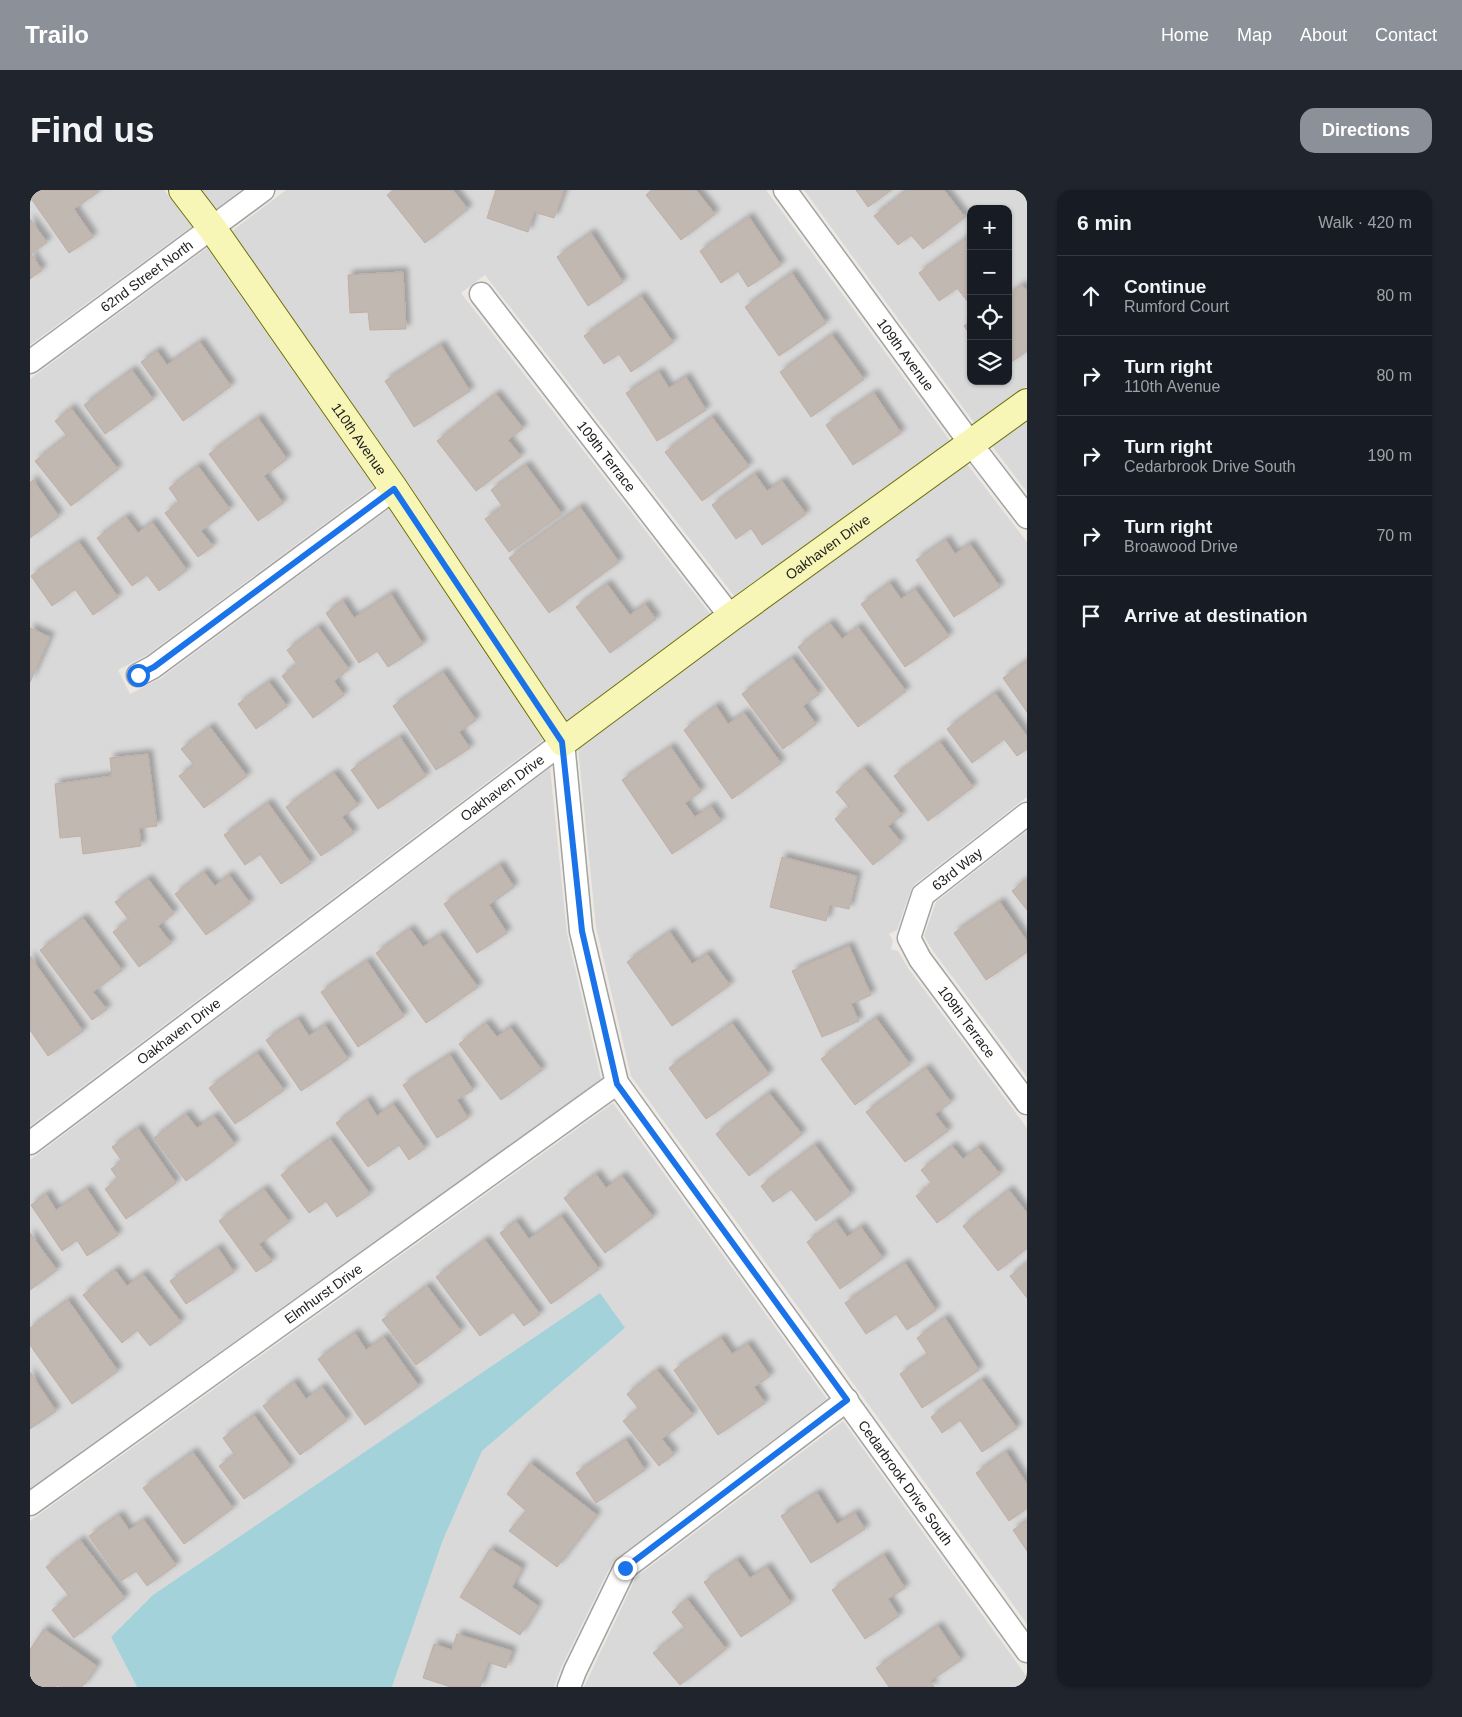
<!DOCTYPE html>
<meta charset="utf-8">
<style>
body{margin:0;font-family:Helvetica,sans-serif;background:#20242c;color:#f1f3f6}
.controls{position:absolute;right:15px;top:15px;display:grid;overflow:hidden;border-radius:10px;box-shadow:0 1px 4px #0004}
.controls button{width:45px;height:45px;display:grid;place-items:center;padding:0;border:0;border-bottom:1px solid #363941;background:#171b24;color:#f1f3f6;font:25px sans-serif}
.stop{position:absolute;width:15px;height:15px;margin:-11px;border:4px solid #1a73e8;border-radius:50%;background:#fff}
.stop.end{background:#1a73e8;border-color:#fff;box-shadow:0 1px 5px #0008}
.list{margin:0;padding:0;list-style:none}
h2{display:flex;justify-content:space-between;align-items:center;height:65px;margin:0;padding:0 20px;font-size:21px}
h2 small{font-size:16px;font-weight:400;color:#9ea1a6}
.list li{display:grid;grid-template-columns:32px 1fr auto;gap:15px;align-items:center;box-sizing:border-box;height:80px;padding:0 20px;border-top:1px solid #363941}
.list b{display:block;font-size:19px;white-space:nowrap}
.list p{margin:0;font-size:16px;white-space:nowrap;color:#9ea1a6}
.list em{font-size:16px;font-style:normal;color:#9ea1a6}
.icon{flex:none;width:28px;height:28px;fill:none;stroke:currentColor;stroke-width:2;stroke-linecap:round;stroke-linejoin:round}
.map{position:relative;flex:none;width:997px;height:1497px;overflow:hidden;border-radius:15px}
header{display:flex;align-items:center;gap:30px;box-sizing:border-box;height:70px;padding:0 25px;background:#8c9099;color:#fff}
header strong{font-size:24px}
nav{display:flex;gap:28px;margin-inline-start:auto;font-size:18px}
.intro{display:flex;align-items:center;justify-content:space-between;box-sizing:border-box;height:120px;padding:0 30px}
h1{margin:0;font-size:35px}
.button{padding:12px 22px;border-radius:15px;background:#8c9099;color:#fff;font-size:18px;font-weight:700}
main{display:flex;gap:30px;padding:0 30px}
aside{flex:1;background:#171b24;border-radius:15px;box-shadow:0 1px 4px #0004}
.map>svg:first-child{display:block}
</style>
<header>
<strong>Trailo</strong>
<nav><a>Home</a><a>Map</a><a>About</a><a>Contact</a></nav>
</header>
<div class="intro"><h1>Find us</h1><a class="button">Directions</a></div>
<main>
<div class="map">
<svg width="997" height="1497" viewBox="0 0 997 1497">
<defs>
<filter id="shadow"><feDropShadow dx="4.5" dy="-4.5" stdDeviation="2.5" flood-color="#0004"/></filter>
</defs>
<rect width="100%" height="100%" fill="#ede9e2"/>
<path fill="#dad9d9" fill-rule="evenodd" d="M0 0H134L162 36 0 155Z
M172 0H211L186 19Z
M256 0H736L921 252 705 407 455 85 431 103 681 425 537 532 384 301 202 41Z
M774 0H997V196L945 234ZM941 19H978V191H941Z
M177 58 344 297 117 465 88 480 100 504 131 488 359 319 513 550 0 936V189Z
M997 230V302L962 256Z
M937 274 997 352V607L885 694 880 702 867 740 859 744 863 751 861 759 868 761 878 778 997 938V1434L601 886 566 737 548 558 709 438Z
M520 578 537 744 571 889 0 1298V970Z
M997 641V887L903 761 894 746 906 712Z
M583 913 797 1209 587 1368 582 1373 531 1478 524 1497H362L413 1350 452 1261 595 1138 81 1447 107 1497H0V1331Z
M813 1231 997 1487V1494L992 1497H554L606 1387Z"/>
<path fill="#a3d2da" d="M570 1103 595 1138 452 1261 413 1350 362 1497H107L81 1447 123 1405Z"/>
<path fill="#c2b8b2" stroke="#bfaea5" filter="url(#shadow)" d="M0 0H66L68 2 44 19 63 47 39 63 0 7Z
M364 0H423L438 19 395 53 357 5Z
M466 0H534L524 28 504 22 498 42 457 28Z
M622 0H666L685 24 651 50 616 5Z
M826 0H861L838 17Z
M877 0H914L935 27 893 59 881 45 868 55 844 26Z
M719 27 751 75 718 97 708 81 691 93 670 61Z
M0 29 17 52 1 64 12 80 0 89Z
M561 43 593 92 558 116 527 67Z
M941 45V110L938 112 927 98 909 111 889 83Z
M373 82 376 139 340 140 338 122 320 123 318 85Z
M762 83 796 133 749 166 715 117Z
M992 95 997 101V161L978 174V105Z
M611 106 643 152 601 182 589 164 574 174 554 146Z
M941 131V146L934 136Z
M802 145 834 189 781 227 750 182Z
M170 152 201 196 153 231 111 172 127 161 137 175Z
M411 155 440 201 384 237 355 191Z
M102 180 123 209 75 244 54 215Z
M629 182 639 198 656 187 676 220 627 251 596 203Z
M844 203 871 243 823 275 796 235Z
M466 204 493 238 478 250 491 266 446 301 407 251Z
M41 218 88 279 41 316 5 271 37 246 25 231Z
M682 227 719 276 672 311 635 262Z
M228 228 257 269 234 286 253 313 228 331 179 264Z
M496 275 532 324 479 362 455 329 473 317 461 300Z
M168 276 200 319 171 341 183 356 168 367 135 323 149 312 139 298Z
M725 284 737 301 752 291 776 324 732 355 721 338 706 349 682 315Z
M3 290 29 326 0 348V293Z
M550 317 589 372 519 423 479 368Z
M96 327 108 343 122 332 157 380 129 401 117 385 102 396 67 348Z
M916 350 925 364 940 354 970 397 924 427 886 370Z
M49 352 88 407 63 425 45 399 22 416 1 386Z
M860 393 871 409 885 399 919 446 875 477 831 414Z
M577 394 600 425 615 414 626 429 580 463 546 417Z
M361 404 393 454 358 477 347 461 329 473 296 423 313 411 324 428Z
M800 433 812 449 828 437 876 501 828 537 768 457Z
M288 437 319 479 304 491 314 505 283 528 252 486 267 474 257 460Z
M0 438 20 447 0 492Z
M762 468 789 504 773 516 786 534 753 559 712 504Z
M997 471V522L973 488Z
M413 482 446 530 429 542 440 558 406 580 363 516Z
M239 492 257 516 226 539 208 514Z
M965 503 997 546V559L987 566 974 549 942 573 917 539Z
M686 516 698 534 714 523 751 573 702 609 654 540Z
M180 537 217 586 174 618 149 586 164 575 151 559Z
M370 547 396 586 348 619 321 580Z
M910 552 943 597 898 631 864 586Z
M641 557 671 601 655 613 665 627 681 616 691 631 642 664 592 590Z
M118 564 127 636 109 638 111 656 53 664 51 646 30 648 25 594 82 586 80 568Z
M834 578 872 625 858 636 871 652 843 675 805 629 819 617 806 602Z
M304 583 328 615 312 627 324 643 291 666 256 617Z
M238 613 281 673 251 694 230 664 215 675 194 645Z
M752 667 827 686 819 719 800 715 796 731 740 717Z
M470 675 484 697 459 715 477 743 447 763 414 714Z
M174 682 185 696 199 685 220 713 176 745 145 704Z
M118 689 144 723 128 736 141 753 109 777 83 742 99 730 85 712Z
M997 689V720L982 701Z
M970 712 997 751V762L956 790 924 743Z
M53 728 92 780 63 802 77 819 62 830 10 760Z
M380 739 393 757 410 745 448 797 396 833 346 763Z
M640 742 662 774 677 764 700 795 642 836 597 772Z
M819 756 841 805 821 814 829 831 792 847 762 781Z
M0 766 53 841 18 866 0 840Z
M337 771 374 826 328 857 291 802Z
M846 828 880 874 825 915 791 869Z
M268 829 279 846 295 835 318 869 271 901 236 850Z
M456 833 467 847 480 837 512 880 471 910 429 854Z
M702 833 739 884 676 929 639 878Z
M227 863 254 900 205 934 179 898Z
M420 865 443 900 427 910 438 928 407 948 373 895Z
M896 878 921 912 905 924 918 941 875 972 836 922Z
M739 903 772 944 719 986 686 944Z
M337 910 347 926 363 914 395 958 379 970 369 955 338 977 306 933Z
M156 924 167 938 184 926 205 954 156 991 124 948Z
M108 938 146 993 96 1029 75 999 88 989 81 979 92 971 82 957Z
M300 949 340 1004 307 1027 296 1011 279 1023 251 985Z
M785 955 821 1004 786 1031 761 999 743 1012 731 996Z
M922 956 933 969 948 957 970 984 907 1033 886 1006 902 994 891 980Z
M566 984 576 998 592 986 623 1027 575 1063 534 1008Z
M57 999 88 1045 57 1066 47 1050 32 1061 1 1015 16 1004 26 1020Z
M234 999 259 1032 229 1054 242 1071 226 1082 189 1031Z
M979 1000 997 1023V1058L968 1081 933 1036Z
M531 1026 569 1079 521 1114 470 1043 486 1031 499 1049Z
M806 1031 817 1047 831 1037 853 1068 810 1099 777 1052Z
M0 1043 27 1080 0 1100Z
M455 1050 510 1124 494 1136 483 1122 450 1146 406 1087Z
M188 1058 204 1082 156 1114 140 1091Z
M875 1073 906 1120 877 1140 866 1124 836 1144 815 1113Z
M997 1073V1108L980 1086Z
M85 1080 97 1096 113 1084 151 1132 120 1156 107 1140 92 1153 53 1105Z
M397 1096 431 1141 386 1175 352 1130Z
M38 1110 88 1181 42 1214 0 1155V1138Z
M915 1128 949 1180 892 1218 870 1184 898 1165 887 1148Z
M325 1143 336 1160 354 1147 389 1196 335 1235 288 1169Z
M691 1148 702 1164 718 1154 740 1186 724 1197 735 1213 688 1245 644 1180Z
M627 1180 663 1225 632 1249 644 1264 629 1276 593 1231 609 1219 597 1204Z
M0 1182 26 1221 0 1239Z
M952 1190 987 1238 952 1262 930 1230 912 1243 901 1227Z
M264 1192 276 1209 292 1197 317 1230 270 1265 233 1216Z
M224 1225 261 1276 214 1309 189 1276 205 1265 193 1248Z
M596 1250 615 1280 566 1313 546 1283Z
M163 1262 203 1318 154 1354 113 1298Z
M976 1262 997 1294V1318L979 1331 946 1283Z
M500 1273 567 1325 527 1377 479 1341 496 1321 477 1304Z
M787 1303 807 1334 825 1323 835 1339 781 1373 751 1326Z
M89 1325 99 1340 114 1330 146 1375 117 1396 106 1381 91 1391 59 1346Z
M997 1331V1361L983 1340Z
M50 1350 95 1408 44 1448 22 1420 39 1406 16 1377Z
M460 1359 492 1378 482 1397 508 1416 490 1445 430 1407Z
M854 1365 875 1398 858 1409 869 1426 835 1449 802 1400Z
M707 1370 720 1388 737 1377 761 1413 711 1447 674 1392Z
M657 1409 696 1459 650 1495 623 1463 655 1438 642 1422Z
M908 1436 931 1470 900 1491 904 1497H859L846 1478Z
M14 1439 67 1476 52 1497H30L27 1495 26 1497H0V1460Z
M427 1444 482 1461 476 1478 458 1472 450 1497H421L393 1488 404 1454 422 1460Z"/>
<g fill="none" stroke-linecap="round" stroke-linejoin="round">
<defs>
<g id="street">
<path id="s1" d="M755 0 941 254 997 327"/>
<path id="s2" d="M451 104 701 427"/>
<path id="s3" d="M0 172 233 0"/>
<path d="M108 485 123 477 364 299"/>
<path id="s4" d="M533 552 551 741 587 893 997 1461"/>
<path id="s5" d="M997 624 893 705 879 748 890 769 997 913"/>
<path id="s6" d="M0 953 533 552"/>
<path id="s7" d="M0 1314 587 893"/>
<path d="M539 1497 545 1481 595 1378 817 1210"/>
</g>
<g id="secondary">
<path id="s8" d="M153 0 182 38 364 299 533 552 701 427 997 213"/>
</g>
</defs>
<use href="#street" stroke="#a3a3a3" stroke-width="25"/>
<use href="#secondary" stroke="#6c6f07" stroke-width="30"/>
<use href="#street" stroke="#fff" stroke-width="22"/>
<use href="#secondary" stroke="#f8f6b6" stroke-width="28"/>
</g>
<g fill="none" stroke-linecap="round" stroke-linejoin="round">
<path stroke="#1a73e8" stroke-width="6" d="M108 485 124 477 364 299 532 552 552 741 587 894 817 1210 595 1378"/>
</g>
<g text-anchor="middle" dominant-baseline="central" stroke-width="5" stroke-linejoin="round" paint-order="stroke">
<g font-size="14" fill="#1c1c1c" stroke="#fff">
<text stroke="none"><textPath href="#s3" startOffset="145">62nd Street North</textPath></text>
<text stroke="none"><textPath href="#s1" startOffset="204">109th Avenue</textPath></text>
<text stroke="none"><textPath href="#s8" startOffset="305">110th Avenue</textPath></text>
<text stroke="none"><textPath href="#s2" startOffset="205">109th Terrace</textPath></text>
<text stroke="none"><textPath href="#s8" startOffset="999">Oakhaven Drive</textPath></text>
<text stroke="none"><textPath href="#s6" startOffset="591">Oakhaven Drive</textPath></text>
<text transform="translate(927 679) rotate(-38)">63rd Way</text>
<text stroke="none"><textPath href="#s5" startOffset="279">109th Terrace</textPath></text>
<text stroke="none"><textPath href="#s6" startOffset="186">Oakhaven Drive</textPath></text>
<text stroke="none"><textPath href="#s7" startOffset="361">Elmhurst Drive</textPath></text>
<text stroke="none"><textPath href="#s4" startOffset="839">Cedarbrook Drive South</textPath></text>
</g>
</g>
</svg>
<div class="controls">
<button>+</button>
<button>−</button>
<button><svg class="icon" aria-label="locate" viewBox="0 0 24 24"><circle cx="12" cy="12" r="6"/><path d="M12 2v4M12 18v4M2 12h4M18 12h4"/></svg></button>
<button><svg class="icon" aria-label="layers" viewBox="0 0 24 24"><path d="M12 4l9 5-9 5-9-5zM3 14l9 5 9-5"/></svg></button>
</div>
<div class="stop" style="left:108px;top:485px"></div>
<div class="stop end" style="left:595px;top:1378px"></div>
</div>
<aside>
<h2>6 min<small>Walk · 420 m</small></h2>
<ul class="list">
<li><svg class="icon" aria-label="ahead" viewBox="0 0 24 24"><path d="M12 20V5M6 11l6-6 6 6"/></svg><div><b>Continue</b><p>Rumford Court</p></div><em>80 m</em></li>
<li><svg class="icon" aria-label="right" viewBox="0 0 24 24"><path d="M7 20v-9h11M14 6l5 5-5 5"/></svg><div><b>Turn right</b><p>110th Avenue</p></div><em>80 m</em></li>
<li><svg class="icon" aria-label="right" viewBox="0 0 24 24"><path d="M7 20v-9h11M14 6l5 5-5 5"/></svg><div><b>Turn right</b><p>Cedarbrook Drive South</p></div><em>190 m</em></li>
<li><svg class="icon" aria-label="right" viewBox="0 0 24 24"><path d="M7 20v-9h11M14 6l5 5-5 5"/></svg><div><b>Turn right</b><p>Broawood Drive</p></div><em>70 m</em></li>
<li><svg class="icon" aria-label="arrive" viewBox="0 0 24 24"><path d="M6 21V4h12l-3 4 3 4H6"/></svg><div><b>Arrive at destination</b></div></li>
</ul>
</aside>
</main>
